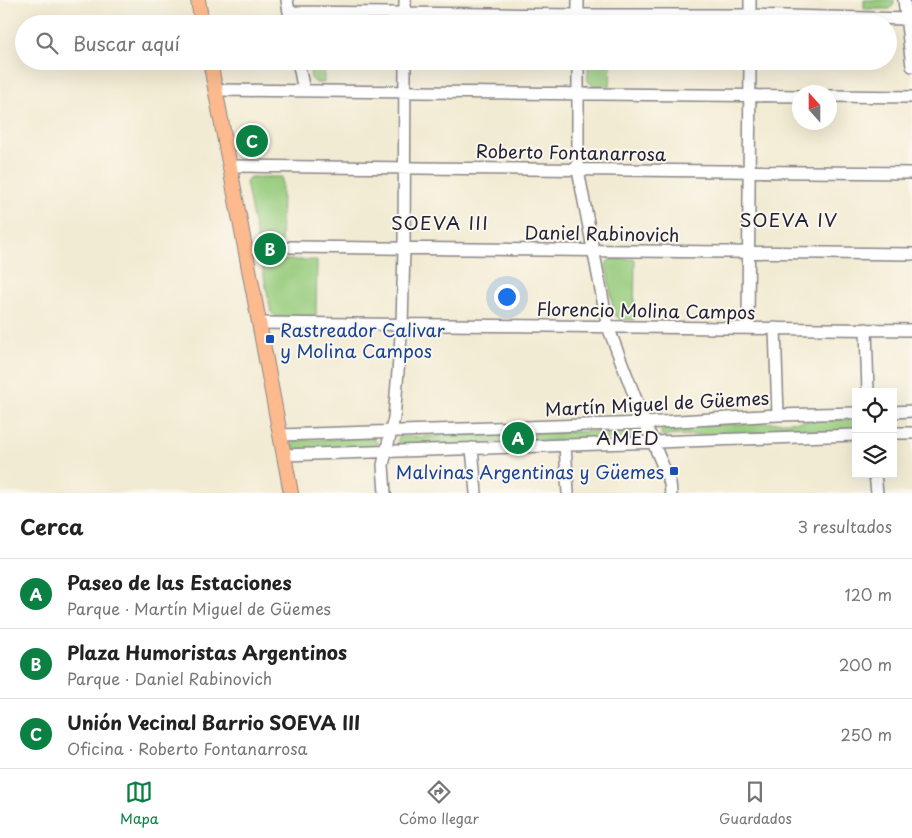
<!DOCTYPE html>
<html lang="es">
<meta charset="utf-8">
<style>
body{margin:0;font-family:"Playpen Sans",sans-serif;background:#f6f6f6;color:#222}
.controls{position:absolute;right:15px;bottom:15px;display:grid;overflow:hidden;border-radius:0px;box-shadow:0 5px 20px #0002}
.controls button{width:45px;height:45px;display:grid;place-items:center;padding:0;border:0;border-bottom:1px solid #e0e0e0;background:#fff;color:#222;font:25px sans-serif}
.compass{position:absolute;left:792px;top:85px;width:45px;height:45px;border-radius:50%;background:#fff;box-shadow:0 5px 20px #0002;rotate:339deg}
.you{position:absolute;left:506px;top:296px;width:18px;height:18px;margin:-12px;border:4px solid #fff;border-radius:50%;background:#1a73e8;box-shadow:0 0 0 8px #1a73e833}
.badge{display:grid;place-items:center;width:32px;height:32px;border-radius:50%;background:#0b8043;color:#fff;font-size:16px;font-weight:700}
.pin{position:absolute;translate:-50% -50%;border:2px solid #fff;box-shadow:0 1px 5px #0006}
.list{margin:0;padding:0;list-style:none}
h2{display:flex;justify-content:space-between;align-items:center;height:65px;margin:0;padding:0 20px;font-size:21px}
h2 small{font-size:16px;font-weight:400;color:#767676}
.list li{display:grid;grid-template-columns:32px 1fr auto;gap:15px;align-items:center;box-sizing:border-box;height:70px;padding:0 20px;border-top:1px solid #e0e0e0}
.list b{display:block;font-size:19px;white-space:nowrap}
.list p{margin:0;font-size:16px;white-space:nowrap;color:#767676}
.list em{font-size:16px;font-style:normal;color:#767676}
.icon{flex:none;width:28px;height:28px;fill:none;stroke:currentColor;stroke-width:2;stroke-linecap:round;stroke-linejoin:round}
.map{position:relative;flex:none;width:912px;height:493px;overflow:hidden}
.search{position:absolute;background:#fff;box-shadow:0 5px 20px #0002;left:15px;right:15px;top:15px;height:55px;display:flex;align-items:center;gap:12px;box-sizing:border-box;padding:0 18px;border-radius:28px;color:#767676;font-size:19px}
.sheet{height:275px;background:#fff}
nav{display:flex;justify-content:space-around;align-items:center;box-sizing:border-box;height:70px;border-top:1px solid #e0e0e0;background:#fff;font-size:14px;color:#767676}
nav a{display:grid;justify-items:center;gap:2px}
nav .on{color:#0b8043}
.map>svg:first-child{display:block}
</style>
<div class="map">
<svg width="912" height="493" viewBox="0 0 912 493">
<rect width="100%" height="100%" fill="#fbf7ec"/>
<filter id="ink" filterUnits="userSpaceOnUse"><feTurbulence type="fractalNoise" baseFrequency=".02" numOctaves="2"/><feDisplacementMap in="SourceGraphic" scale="10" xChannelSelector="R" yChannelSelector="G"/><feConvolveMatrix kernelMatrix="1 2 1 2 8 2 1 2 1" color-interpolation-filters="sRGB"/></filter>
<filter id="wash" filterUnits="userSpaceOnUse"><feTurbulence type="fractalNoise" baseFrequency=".0096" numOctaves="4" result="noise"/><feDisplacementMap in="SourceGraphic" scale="20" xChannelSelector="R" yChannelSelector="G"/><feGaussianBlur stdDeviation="1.12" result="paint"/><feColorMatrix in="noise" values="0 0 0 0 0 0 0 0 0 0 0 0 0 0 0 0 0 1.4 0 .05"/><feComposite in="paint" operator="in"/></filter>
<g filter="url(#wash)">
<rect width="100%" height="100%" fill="#f2ebd3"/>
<path fill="#97cc7e" stroke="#5c775c" d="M864 0H894V4L890 9H864Z
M308 61H324V83H316L311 78Z
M588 61H611L610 86H593L588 81Z
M250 177H282L281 260H317L316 317H276L271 312 246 182Z
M610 259H635L634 320H620L614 314 606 264Z
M856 419V431L662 436 661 433V430L665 427Z
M634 430 638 431 639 434 638 438 399 446 397 443 398 439 401 437Z
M373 438 377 442 375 447 297 450 294 449 293 445 294 442 296 440Z"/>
</g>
<g filter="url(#ink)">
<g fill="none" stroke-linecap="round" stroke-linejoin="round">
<defs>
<path id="minor" d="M287 0 291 24
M904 0 912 66
M289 12 578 15H750L907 19
M405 24V0
M578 24V0
M750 24V0
M298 61 304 91
M578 61V170L608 327 645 423 670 483 671 493
M215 90 800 96
M830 96 912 97
M229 166 912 173
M291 247 912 254
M259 323 912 330
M748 328 750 61
M775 328 778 415
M866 329 868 392
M893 412 912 411
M893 433H912
M280 435 645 423 778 415 856 413
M565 445 568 493
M472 448 476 493
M284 455 856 435
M875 474 877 493
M385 493 383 465 394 418 402 325 404 249 405 61"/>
<path id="major" d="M198 0 202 24
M210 61 291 493"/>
</defs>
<use href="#minor" stroke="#8a8687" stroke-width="14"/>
<use href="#major" stroke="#8a8687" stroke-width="16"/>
<use href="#minor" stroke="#fff" stroke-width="11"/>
<use href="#major" stroke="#fcba8e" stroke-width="14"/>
</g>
</g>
<g fill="#1a4fb4" stroke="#fbf7ec" stroke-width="2">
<rect x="265" y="334" width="10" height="10" rx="2.5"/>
<rect x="669" y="466" width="10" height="10" rx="2.5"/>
</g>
<g text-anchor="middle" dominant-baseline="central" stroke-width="4" stroke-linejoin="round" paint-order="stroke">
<g font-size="18" fill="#22223b" stroke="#fbf7ec">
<text transform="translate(571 152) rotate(1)">Roberto Fontanarrosa</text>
<text transform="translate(602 233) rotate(1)">Daniel Rabinovich</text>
<text transform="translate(646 310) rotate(1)">Florencio Molina Campos</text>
<text transform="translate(657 403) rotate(-3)">Martín Miguel de Güemes</text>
</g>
<g font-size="18" fill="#164399" stroke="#fbf7ec" text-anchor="start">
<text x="280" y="329">Rastreador Calivar<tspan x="280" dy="21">y Molina Campos</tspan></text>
<text x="664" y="471" text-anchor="end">Malvinas Argentinas y Güemes</text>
</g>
<g font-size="19" letter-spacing="1" fill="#22223b" stroke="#fbf7ec">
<text x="789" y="219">SOEVA IV</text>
<text x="440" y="222">SOEVA III</text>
<text x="628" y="437">AMED</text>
</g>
</g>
</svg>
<div class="controls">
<button><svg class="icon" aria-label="locate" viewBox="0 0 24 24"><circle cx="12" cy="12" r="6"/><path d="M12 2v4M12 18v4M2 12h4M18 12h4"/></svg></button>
<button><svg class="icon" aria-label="layers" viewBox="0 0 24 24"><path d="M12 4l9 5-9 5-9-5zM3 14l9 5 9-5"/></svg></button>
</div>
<svg class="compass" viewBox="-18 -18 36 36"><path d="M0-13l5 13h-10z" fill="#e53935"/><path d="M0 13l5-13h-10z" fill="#767676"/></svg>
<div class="you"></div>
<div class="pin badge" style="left:518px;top:438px">A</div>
<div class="pin badge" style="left:270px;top:249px">B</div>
<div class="pin badge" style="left:252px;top:141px">C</div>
<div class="search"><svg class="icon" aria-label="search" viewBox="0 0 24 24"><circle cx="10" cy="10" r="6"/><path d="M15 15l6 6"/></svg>Buscar aquí</div>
</div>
<section class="sheet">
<h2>Cerca<small>3 resultados</small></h2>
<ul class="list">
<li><span class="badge">A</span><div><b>Paseo de las Estaciones</b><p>Parque · Martín Miguel de Güemes</p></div><em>120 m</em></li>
<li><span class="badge">B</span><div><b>Plaza Humoristas Argentinos</b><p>Parque · Daniel Rabinovich</p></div><em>200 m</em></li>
<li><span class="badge">C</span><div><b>Unión Vecinal Barrio SOEVA III</b><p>Oficina · Roberto Fontanarrosa</p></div><em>250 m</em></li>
</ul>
</section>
<nav>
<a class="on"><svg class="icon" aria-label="map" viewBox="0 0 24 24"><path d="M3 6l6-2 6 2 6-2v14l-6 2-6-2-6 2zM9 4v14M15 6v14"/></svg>Mapa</a>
<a><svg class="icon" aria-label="directions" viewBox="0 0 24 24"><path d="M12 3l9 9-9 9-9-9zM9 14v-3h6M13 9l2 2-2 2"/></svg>Cómo llegar</a>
<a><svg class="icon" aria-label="saved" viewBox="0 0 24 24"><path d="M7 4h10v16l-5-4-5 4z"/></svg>Guardados</a>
</nav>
